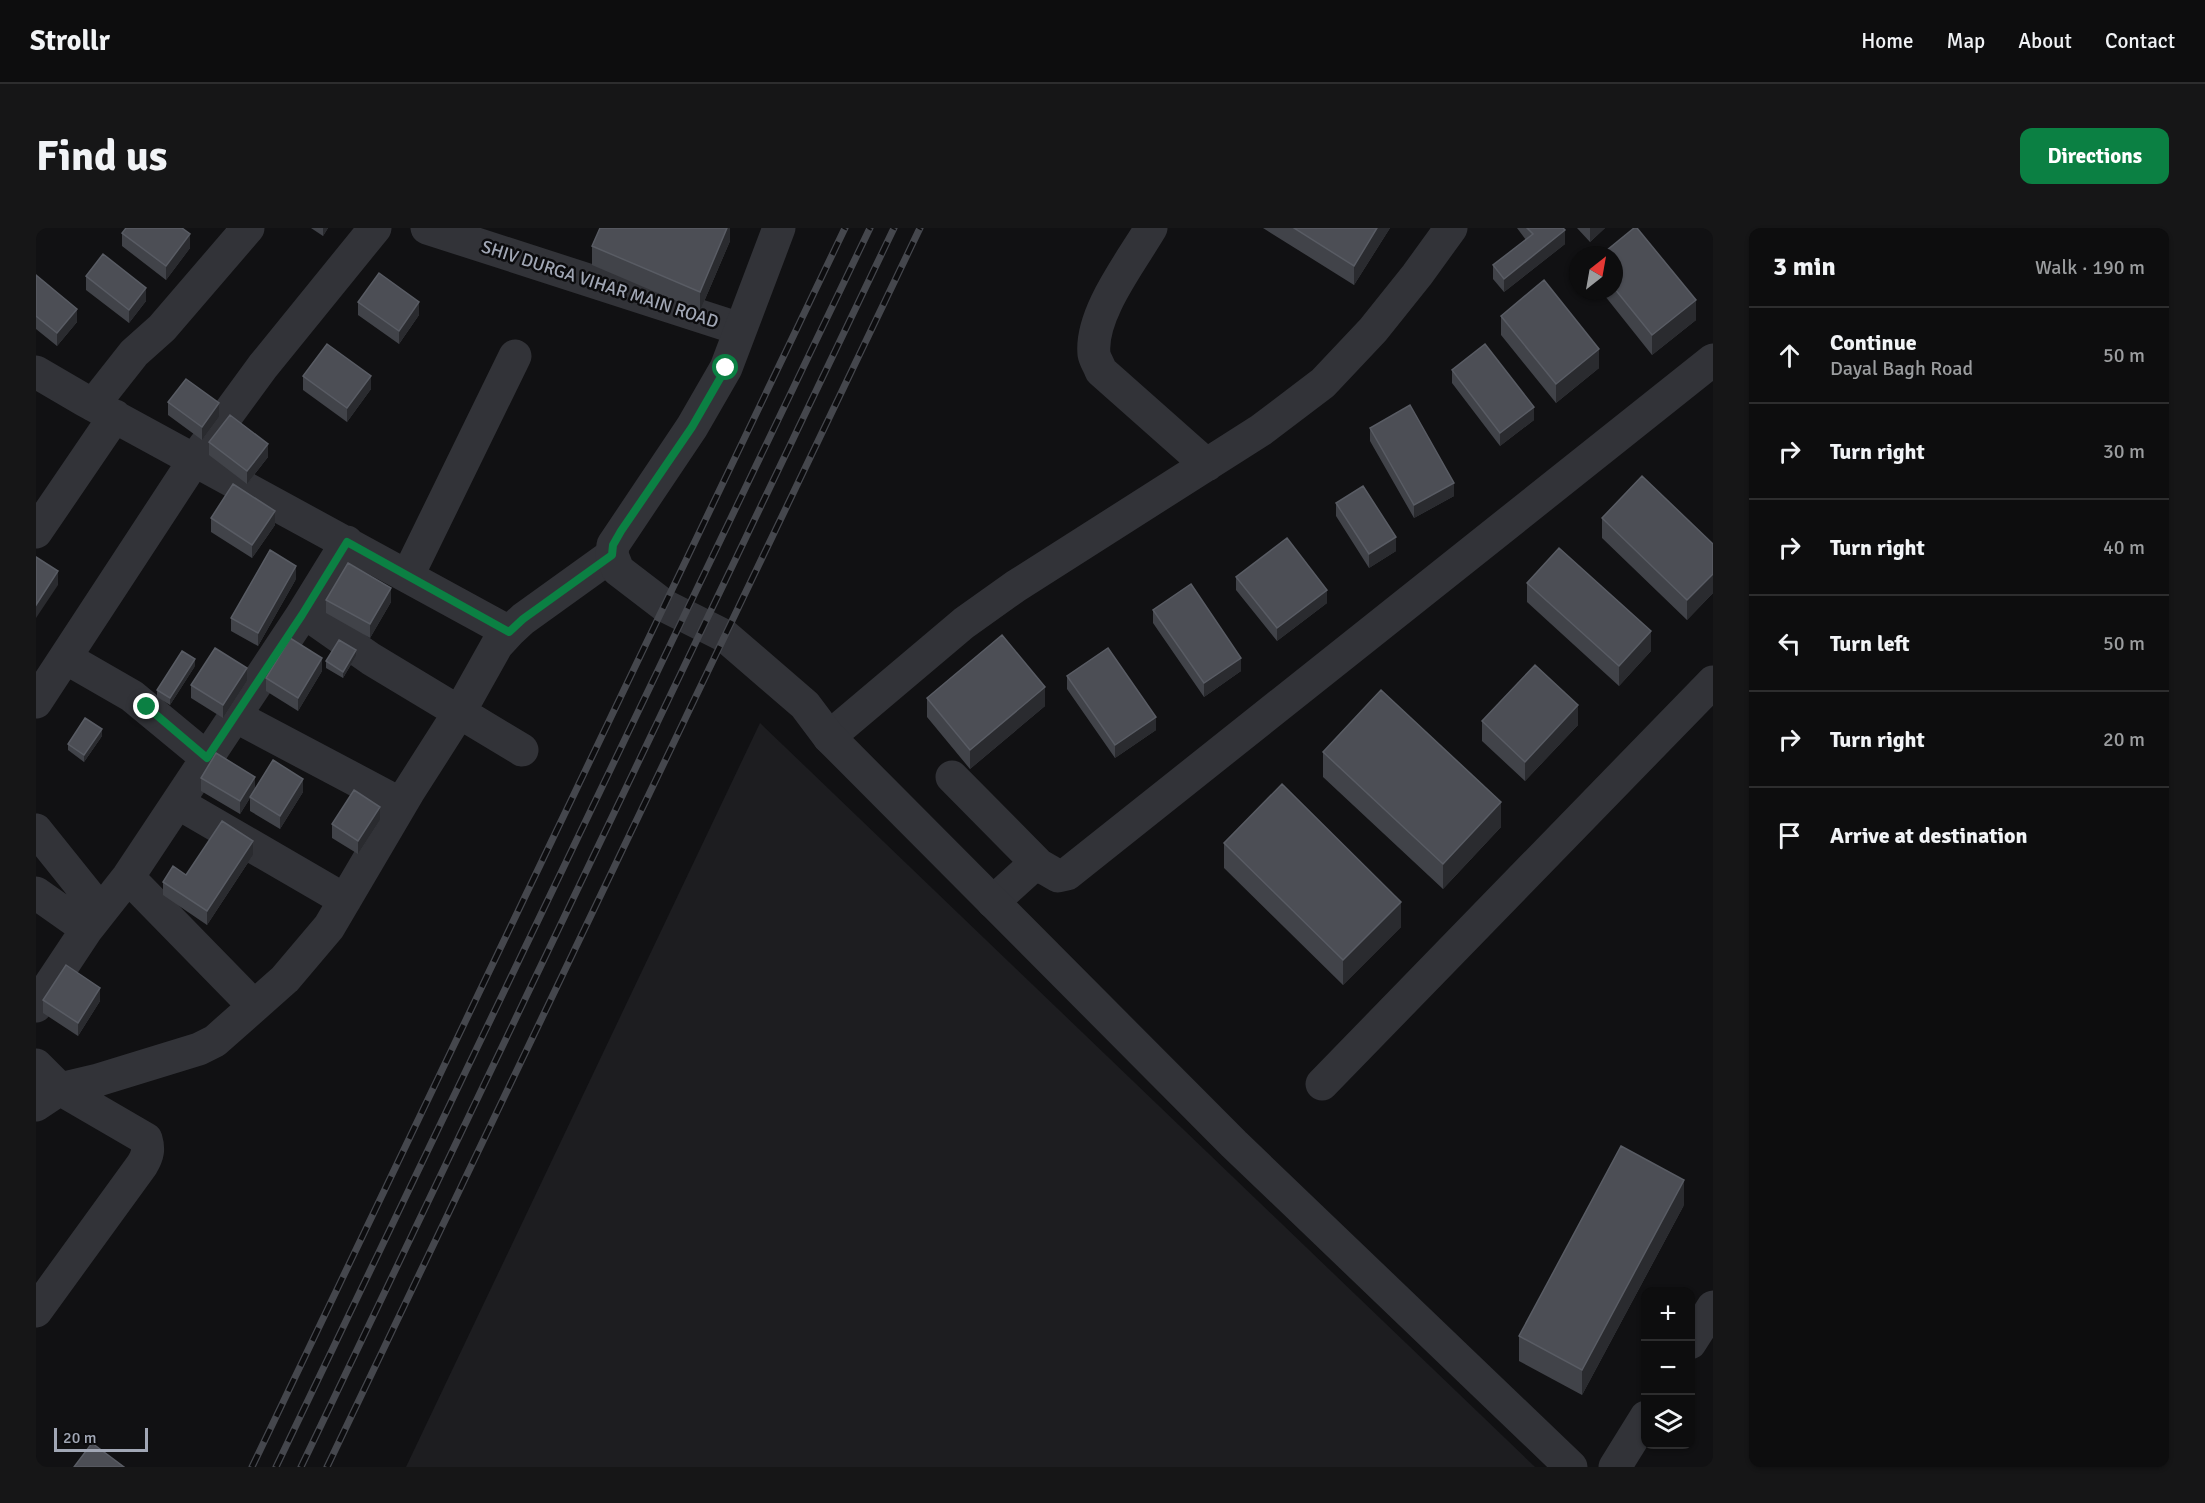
<!DOCTYPE html>
<meta charset="utf-8">
<style>
body{margin:0;font-family:Signika,sans-serif;background:#161617;color:#f1f3f6}
.controls{position:absolute;right:18px;bottom:18px;display:grid;overflow:hidden;border-radius:12px;box-shadow:0 2px 4px #0004}
.controls button{width:54px;height:54px;display:grid;place-items:center;padding:0;border:0;border-bottom:2px solid #2d2d2e;background:#0d0d0e;color:#f1f3f6;font:30px sans-serif}
.compass{position:absolute;left:1533px;top:18px;width:54px;height:54px;border-radius:50%;background:#0d0d0e;box-shadow:0 2px 4px #0004;rotate:31deg}
.scale{position:absolute;left:18px;bottom:15px;width:94px;box-sizing:border-box;padding-left:6px;border:3px solid #a1a7b5;border-top:0;font-size:16px;line-height:21px;white-space:nowrap;color:#a1a7b5;-webkit-text-stroke:4px #0c0c0e;paint-order:stroke}
.stop{position:absolute;width:18px;height:18px;margin:-14px;border:4px solid #0b8043;border-radius:50%;background:#fff}
.stop.end{background:#0b8043;border-color:#fff;box-shadow:0 2px 6px #0008}
.list{margin:0;padding:0;list-style:none}
h2{display:flex;justify-content:space-between;align-items:center;height:78px;margin:0;padding:0 24px;font-size:26px}
h2 small{font-size:20px;font-weight:400;color:#9a9c9e}
.list li{display:grid;grid-template-columns:39px 1fr auto;gap:18px;align-items:center;box-sizing:border-box;height:96px;padding:0 24px;border-top:2px solid #2d2d2e}
.list b{display:block;font-size:22px;white-space:nowrap}
.list p{margin:0;font-size:20px;white-space:nowrap;color:#9a9c9e}
.list em{font-size:20px;font-style:normal;color:#9a9c9e}
.icon{flex:none;width:33px;height:33px;fill:none;stroke:currentColor;stroke-width:2;stroke-linecap:round;stroke-linejoin:round}
.map{position:relative;flex:none;width:1677px;height:1239px;overflow:hidden;border-radius:12px}
header{display:flex;align-items:center;gap:36px;box-sizing:border-box;height:84px;padding:0 30px;background:#0d0d0e;border-bottom:2px solid #2d2d2e}
header strong{font-size:28px}
nav{display:flex;gap:33px;margin-inline-start:auto;font-size:21px}
.intro{display:flex;align-items:center;justify-content:space-between;box-sizing:border-box;height:144px;padding:0 36px}
h1{margin:0;font-size:42px}
.button{padding:15px 27px;border-radius:12px;background:#0b8043;color:#fff;font-size:21px;font-weight:700}
main{display:flex;gap:36px;padding:0 36px}
aside{flex:1;background:#0d0d0e;border-radius:12px;box-shadow:0 2px 4px #0004}
.map>svg:first-child{display:block}
</style>
<header>
<strong>Strollr</strong>
<nav><a>Home</a><a>Map</a><a>About</a><a>Contact</a></nav>
</header>
<div class="intro"><h1>Find us</h1><a class="button">Directions</a></div>
<main>
<div class="map">
<svg width="1677" height="1239" viewBox="0 0 1677 1239">
<rect width="100%" height="100%" fill="#111113"/>
<path fill="#1d1d20" d="M724 495 1499 1239H370Z"/>
<g fill="none" stroke-linecap="round" stroke-linejoin="round">
<path stroke="#323338" stroke-width="33" d="M391 0 704 101
M1115 0C1095 34 1054 86 1058 126 1059 132 1063 137 1065 143L1171 237
M0 144 48 172 473 404
M57 177 98 125 126 100 212 0
M0 304 79 188
M372 347 479 128
M268 384 335 431 486 522
M30 430 96 468 171 530
M0 474 159 231 227 138 339 0
M199 488 365 576
M793 509 928 395 980 358 1225 202 1287 155 1337 102 1381 47 1415 0
M916 549 1003 637
M142 575 309 672
M0 602 65 683
M92 649 218 778
M0 665 51 701
M957 674 992 642 1003 637 1022 648 1031 646 1677 132
M0 778 51 701 92 649 266 387 311 314
M0 837 24 861 110 911C113 921 112 927 106 937L0 1083
M1286 856 1677 454
M0 877 24 861 62 852 163 821 179 813 249 751 293 699 373 563 424 483 461 417 473 404 487 391 576 327
M1654 1115 1677 1079
M1579 1239 1610 1189"/>
<path stroke="#323338" stroke-width="33" d="M743 0 690 140 656 199 577 317 576 327 582 342 629 378 689 408 769 477 793 509 1198 916 1535 1239"/>
<defs>
<path id="rail" d="M216 1239 809 0
M240 1239 834 0
M265 1239 858 0
M291 1239 884 0"/>
</defs>
<use href="#rail" stroke="#45474d" stroke-width="7"/>
<use href="#rail" stroke="#0c0c0e" stroke-width="4.5" stroke-dasharray="14" stroke-linecap="butt"/>
</g>
<path fill="#414349" d="M275 0H292L287 8Z
M694 0V13L664 83 556 37V18Z
M1227 0H1354L1318 57Z
M1481 0H1527L1529 16 1468 64 1457 51V37L1490 12Z
M1541 0H1569L1554 14Z
M86 5 154 20 130 52 86 18Z
M1578 27 1660 92 1616 127 1565 63H1578Z
M0 47 41 94 21 118 0 101Z
M50 48 110 73 93 95 50 62Z
M322 74 383 87 363 116 322 87Z
M1465 88 1563 140 1520 175 1465 107Z
M1416 142 1498 192 1464 218 1416 155Z
M267 148 335 161 311 194 267 162Z
M132 174 183 189 166 212 132 187Z
M1334 200 1418 268 1378 290 1334 213Z
M173 214 232 229 211 256 173 227Z
M1300 275 1360 323 1333 340 1300 288Z
M175 290 239 297 216 330 175 304Z
M1566 290 1677 316V365L1651 392 1566 310Z
M1200 349 1291 375 1241 413 1200 362Z
M260 351 222 418 195 403V390Z
M1491 355 1615 423 1583 458 1491 374Z
M290 372 355 374 334 410 290 385Z
M1117 382 1205 443 1168 469 1117 395Z
M320 428 307 450 290 440V433Z
M159 438 134 477 121 469V462Z
M286 443 262 483 230 463V450Z
M1031 448 1120 502 1079 530 1031 461Z
M211 453 187 490 155 470V457Z
M891 470 1009 478 934 541 891 489Z
M1446 493 1542 497 1489 553 1446 513Z
M66 508 48 534 32 522V516Z
M1287 524 1465 599 1407 661 1287 549Z
M165 550 219 562 267 564 244 601 214 583V570L204 586 165 563Z
M344 592 322 626 296 610V596Z
M1188 615 1365 699 1307 757 1188 640Z
M217 627 171 697 127 667V654Z
M7 772 64 773 42 808 7 785Z
M1648 977 1546 1167 1483 1133V1108Z"/>
<path fill="#2a2b2f" d="M287 0H292L287 8Z
M691 0H694V13L664 83V64Z
M1341 0H1354L1318 57V38Z
M1554 0H1569L1554 14Z
M1529 2V16L1468 64V51Z
M154 6V20L130 52V38Z
M110 60V73L93 95V82Z
M1660 72V92L1616 127V107Z
M383 74V87L363 116V103Z
M41 81V94L21 118V105Z
M1563 121V140L1520 175V156Z
M335 148V161L311 194V180Z
M183 175V189L166 212V199Z
M1498 179V192L1464 218V205Z
M232 216V229L211 256V243Z
M1418 255V268L1378 290V277Z
M239 283V297L216 330V317Z
M1360 309V323L1333 340V326Z
M260 338V351L222 418V405Z
M22 343V357L0 390V377Z
M1677 346V365L1651 392V372Z
M355 360V374L334 410V396Z
M1291 362V375L1241 413V400Z
M1615 403V423L1583 458V438Z
M320 422V428L307 450V444Z
M286 430V443L262 483V470Z
M1205 430V443L1168 469V455Z
M159 431V438L134 477V470Z
M211 440V453L187 490V477Z
M1009 459V478L934 541V522Z
M1542 477V497L1489 553V534Z
M1120 489V502L1079 530V517Z
M66 501V508L48 534V527Z
M219 549V562L204 586V573Z
M267 551V564L244 601V588Z
M1465 574V599L1407 661V636Z
M344 579V592L322 626V613Z
M217 613V627L171 697V683Z
M1365 674V699L1307 757V732Z
M64 760V773L42 808V795Z
M1648 952V977L1546 1167V1142Z"/>
<path fill="#4c4e55" stroke="#595c64" stroke-width="1.5" d="M90 0H146L154 6 130 38 86 5Z
M564 0H691L664 64 556 18Z
M1258 0H1341L1318 38Z
M1491 0H1527L1529 2 1468 51 1457 37 1497 6Z
M1598 0H1601L1660 72 1616 107 1578 60V27H1565Z
M67 26 110 60 93 82 50 48Z
M343 45 383 74 363 103 322 74Z
M0 47 41 81 21 105 0 88Z
M1508 52 1563 121 1520 156 1465 88Z
M291 116 335 148 311 180 267 148Z
M1449 116 1498 179 1464 205 1416 142Z
M150 151 183 175 166 199 132 174Z
M1374 177 1418 255 1378 277 1334 200Z
M194 187 232 216 211 243 173 214Z
M1606 248 1677 316V346L1651 372 1566 290Z
M197 256 239 283 216 317 175 290Z
M1327 258 1360 309 1333 326 1300 275Z
M1251 310 1291 362 1241 400 1200 349Z
M1523 320 1615 403 1583 438 1491 355Z
M234 322 260 338 222 405 195 390Z
M0 329 22 343 0 377Z
M312 335 355 360 334 396 290 372Z
M1155 356 1205 430 1168 455 1117 382Z
M966 407 1009 459 934 522 891 470Z
M254 410 286 430 262 470 230 450Z
M303 412 320 422 307 444 290 433Z
M179 420 211 440 187 477 155 457Z
M1072 420 1120 489 1079 517 1031 448Z
M146 423 159 431 134 470 121 462Z
M1499 437 1542 477 1489 534 1446 493Z
M1345 462 1465 574 1407 636 1287 524Z
M49 490 66 501 48 527 32 516Z
M180 525 219 549 204 573 165 550Z
M237 532 267 551 244 588 214 569Z
M1246 556 1365 674 1307 732 1188 615Z
M318 562 344 579 322 613 296 596Z
M186 593 217 613 171 683 127 654 137 638 150 647Z
M30 737 64 760 42 795 7 772Z
M1585 918 1648 952 1546 1142 1483 1108Z
M56 1215 88 1239H38Z"/>
<g fill="none" stroke-linecap="round" stroke-linejoin="round">
<path stroke="#0b8043" stroke-width="8" d="M111 479 171 530 266 387 311 314 473 404 487 391 576 327 577 317 585 303 656 199 690 140"/>
</g>
<g text-anchor="middle" dominant-baseline="central" stroke-width="5" stroke-linejoin="round" paint-order="stroke">
<g font-size="18" fill="#a1a7b5" stroke="#0c0c0e">
<text transform="translate(564 56) rotate(18)">SHIV DURGA VIHAR MAIN ROAD</text>
</g>
</g>
</svg>
<div class="controls">
<button>+</button>
<button>−</button>
<button><svg class="icon" aria-label="layers" viewBox="0 0 24 24"><path d="M12 4l9 5-9 5-9-5zM3 14l9 5 9-5"/></svg></button>
</div>
<svg class="compass" viewBox="-18 -18 36 36"><path d="M0-13l5 13h-10z" fill="#e53935"/><path d="M0 13l5-13h-10z" fill="#9a9c9e"/></svg>
<div class="scale">20 m</div>
<div class="stop" style="left:690px;top:140px"></div>
<div class="stop end" style="left:111px;top:479px"></div>
</div>
<aside>
<h2>3 min<small>Walk · 190 m</small></h2>
<ul class="list">
<li><svg class="icon" aria-label="ahead" viewBox="0 0 24 24"><path d="M12 20V5M6 11l6-6 6 6"/></svg><div><b>Continue</b><p>Dayal Bagh Road</p></div><em>50 m</em></li>
<li><svg class="icon" aria-label="right" viewBox="0 0 24 24"><path d="M7 20v-9h11M14 6l5 5-5 5"/></svg><div><b>Turn right</b></div><em>30 m</em></li>
<li><svg class="icon" aria-label="right" viewBox="0 0 24 24"><path d="M7 20v-9h11M14 6l5 5-5 5"/></svg><div><b>Turn right</b></div><em>40 m</em></li>
<li><svg class="icon" aria-label="left" viewBox="0 0 24 24"><path d="M17 20v-9H6M10 6l-5 5 5 5"/></svg><div><b>Turn left</b></div><em>50 m</em></li>
<li><svg class="icon" aria-label="right" viewBox="0 0 24 24"><path d="M7 20v-9h11M14 6l5 5-5 5"/></svg><div><b>Turn right</b></div><em>20 m</em></li>
<li><svg class="icon" aria-label="arrive" viewBox="0 0 24 24"><path d="M6 21V4h12l-3 4 3 4H6"/></svg><div><b>Arrive at destination</b></div></li>
</ul>
</aside>
</main>
